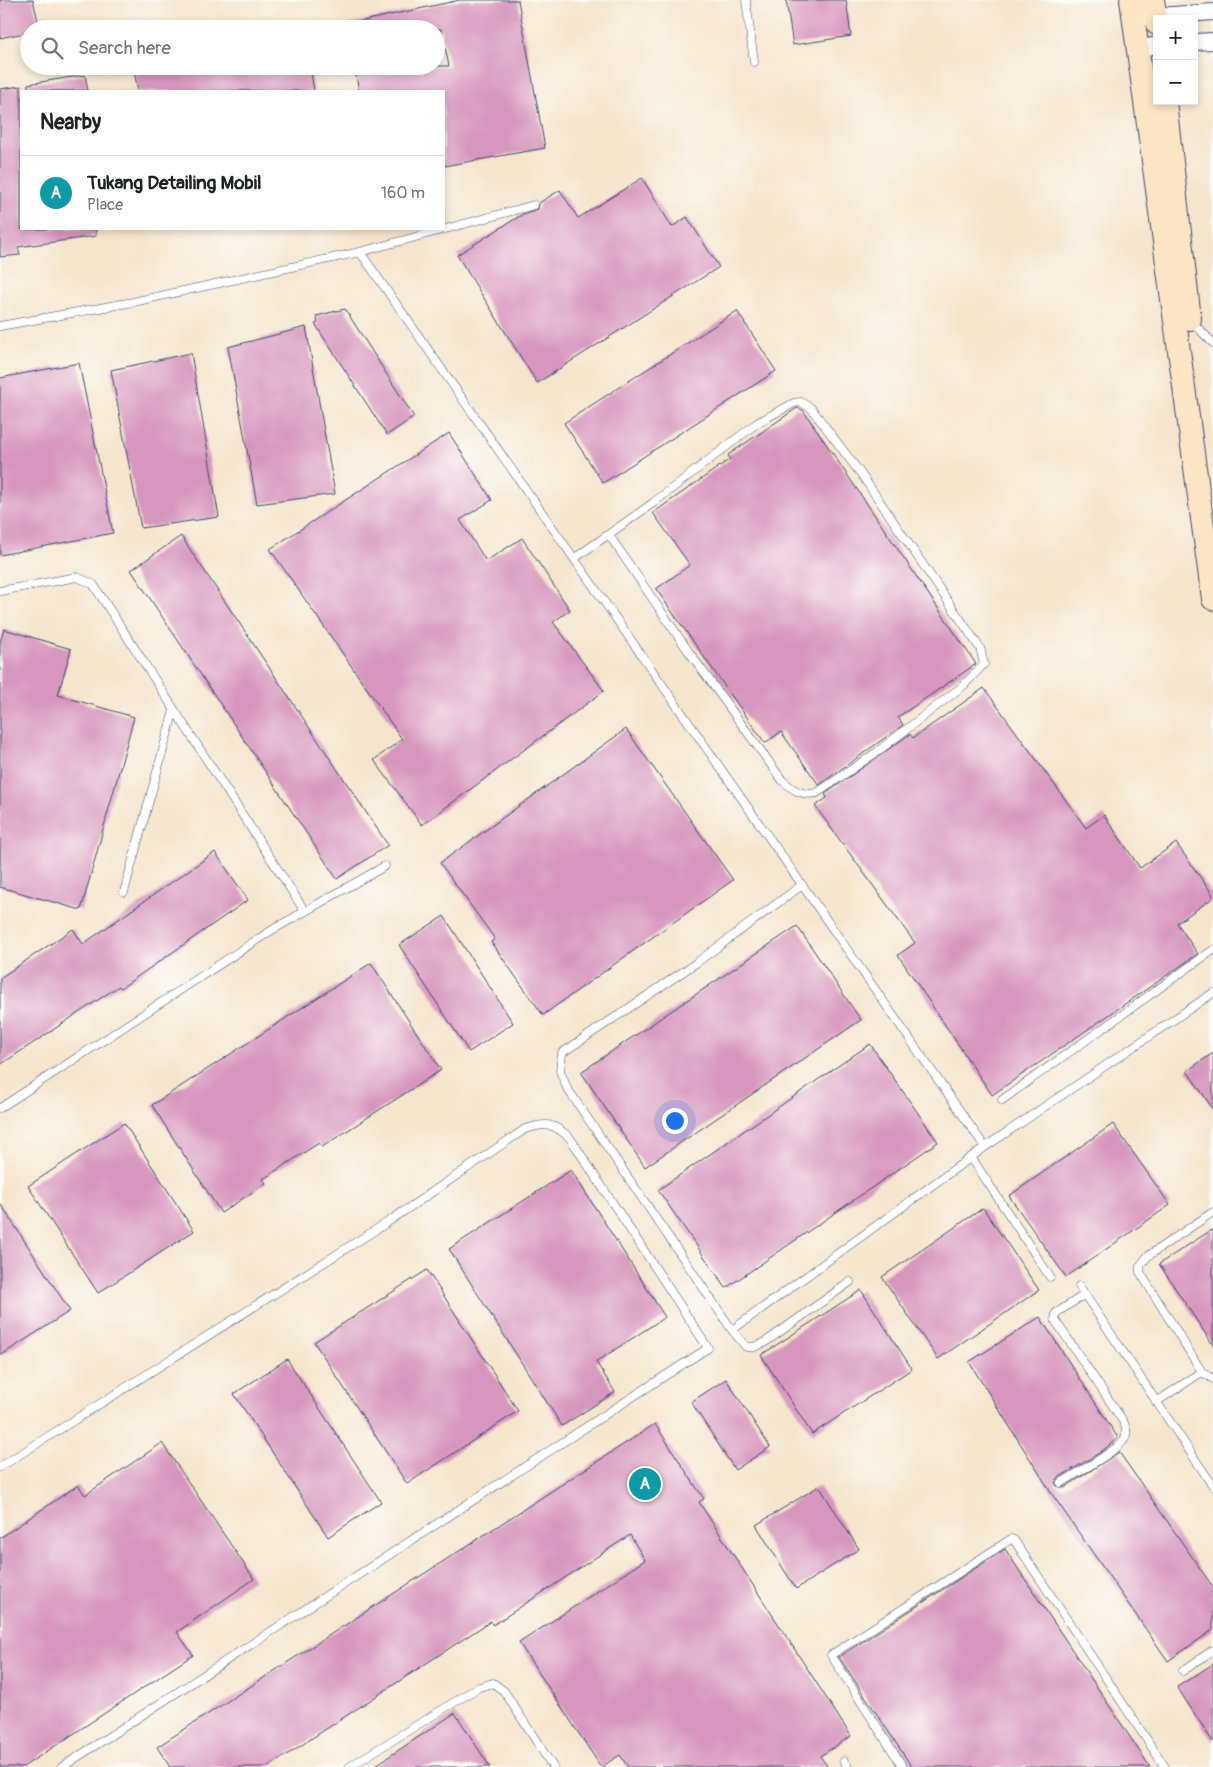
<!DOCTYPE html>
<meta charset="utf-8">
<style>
body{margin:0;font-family:Pangolin,sans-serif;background:#f6f6f6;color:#202124}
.controls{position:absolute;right:15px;top:15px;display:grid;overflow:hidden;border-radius:0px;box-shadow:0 2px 8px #0003}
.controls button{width:45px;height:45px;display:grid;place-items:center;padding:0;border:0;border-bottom:1px solid #e0e0e0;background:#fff;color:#202124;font:25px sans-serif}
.you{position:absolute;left:674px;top:1120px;width:18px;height:18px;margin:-12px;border:4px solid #fff;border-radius:50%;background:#1a73e8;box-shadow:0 0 0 8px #1a73e833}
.badge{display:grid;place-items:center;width:32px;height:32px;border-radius:50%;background:#c8321e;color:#fff;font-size:16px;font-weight:700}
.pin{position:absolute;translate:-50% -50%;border:2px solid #fff;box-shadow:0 1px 5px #0006}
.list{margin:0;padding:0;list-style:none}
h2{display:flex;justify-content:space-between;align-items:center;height:65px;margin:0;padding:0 20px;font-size:21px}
h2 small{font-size:16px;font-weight:400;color:#757577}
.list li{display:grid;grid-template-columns:32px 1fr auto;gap:15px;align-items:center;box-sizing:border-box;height:75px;padding:0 20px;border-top:1px solid #e0e0e0}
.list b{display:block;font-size:19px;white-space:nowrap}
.list p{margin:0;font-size:16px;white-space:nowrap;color:#757577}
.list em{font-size:16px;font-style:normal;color:#757577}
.icon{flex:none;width:28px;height:28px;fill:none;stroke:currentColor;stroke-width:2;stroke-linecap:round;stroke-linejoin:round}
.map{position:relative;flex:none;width:1213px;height:1767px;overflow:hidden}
.search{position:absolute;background:#fff;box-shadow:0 2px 8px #0003;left:20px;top:20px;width:425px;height:55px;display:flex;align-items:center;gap:12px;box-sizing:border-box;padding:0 18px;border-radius:28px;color:#757577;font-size:19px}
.panel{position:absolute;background:#fff;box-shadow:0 2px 8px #0003;left:20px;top:90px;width:425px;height:140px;border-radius:0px}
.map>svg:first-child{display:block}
</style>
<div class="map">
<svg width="1213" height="1767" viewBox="0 0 1213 1767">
<rect width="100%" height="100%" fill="#fdfcf7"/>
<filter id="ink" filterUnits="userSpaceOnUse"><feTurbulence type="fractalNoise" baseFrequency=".02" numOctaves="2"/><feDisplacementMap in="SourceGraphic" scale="10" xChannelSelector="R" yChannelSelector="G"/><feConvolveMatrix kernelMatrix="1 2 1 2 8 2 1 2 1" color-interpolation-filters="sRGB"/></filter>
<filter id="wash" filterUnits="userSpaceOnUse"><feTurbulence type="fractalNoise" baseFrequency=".0096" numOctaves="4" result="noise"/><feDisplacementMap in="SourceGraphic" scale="20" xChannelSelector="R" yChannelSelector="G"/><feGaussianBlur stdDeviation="1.12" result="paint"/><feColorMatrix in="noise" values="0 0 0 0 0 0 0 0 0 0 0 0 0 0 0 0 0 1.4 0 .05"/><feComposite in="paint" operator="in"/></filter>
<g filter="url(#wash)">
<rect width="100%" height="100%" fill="#f5e5cd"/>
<g id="blocks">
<path fill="#d796be" d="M0 0H33L40 29H29V32L0 38Z
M460 0H518L545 148 444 166V91H359L354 66H449L441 29H350L349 24Z
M786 0H846L851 36 793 45Z
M133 66H310L314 91H138Z
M85 75 88 91H28V84Z
M21 86V229H96V236L18 247 20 255 0 257V89Z
M642 178 672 227 687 217 719 267 537 383 457 255 523 214 538 209 539 203 560 190 578 218Z
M345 309 414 417 387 435 315 324 318 323 316 316Z
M737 311 776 371 603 483 564 423Z
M306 327 335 494 257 504 228 347Z
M191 353 219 517 141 528 111 370Z
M79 363 113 533 0 555V378Z
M797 408 803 410 976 664 898 717 903 725 819 785 781 732 765 743 656 589 690 565 653 513 730 459 728 455Z
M449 433 492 500 460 520 486 561 522 538 570 610 553 622 604 691 422 825 374 760 402 739 270 549Z
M181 536 388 845 337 879 131 570Z
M4 629 71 649 58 695 134 717 81 910 0 887V642Z
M984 688 1086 828 1104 815 1140 868 1176 843 1213 895V898L1177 923 1198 954 992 1095 898 955 915 943 815 806 827 798 825 794 910 734 913 738Z
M626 729 733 880 543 1015 491 942 495 939 440 863Z
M215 852 248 900 121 988 119 986 0 1065V978L73 929 83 944Z
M444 916 513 1023 469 1052 399 945Z
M797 926 861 1020 645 1167 581 1072Z
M371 963 441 1070 322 1147 319 1143 263 1179 266 1183 221 1213 152 1105Z
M870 1044 938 1142 726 1288 658 1190Z
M1213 1053V1109L1187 1071Z
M124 1123 194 1231 98 1293 28 1186Z
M1113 1124 1170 1205 1066 1277 1009 1196Z
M571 1170 665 1317 596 1362 615 1392 562 1426 449 1249Z
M0 1203 70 1311 0 1356Z
M983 1208 1039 1290 938 1359 882 1277Z
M1213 1229V1345L1159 1264Z
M427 1270 518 1411 407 1484 314 1342Z
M861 1290 912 1369 812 1434 761 1355Z
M1040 1317 1118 1438 1101 1452 1058 1478 1055 1483 1057 1486 1064 1488 1119 1452 1213 1587V1630L1168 1661 1054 1497 969 1362Z
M287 1359 381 1502 328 1537 234 1394Z
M726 1379 770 1447 735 1470 691 1402Z
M655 1424 704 1499 699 1502 851 1736 820 1756 828 1767H628L620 1755 601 1767 519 1643 645 1560 630 1535 493 1625 491 1621 268 1767H170L157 1747Z
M162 1443 254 1579 177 1632 193 1655 23 1767H0V1538L78 1485 85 1495Z
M819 1486 859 1549 796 1589 756 1525Z
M1005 1549 1150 1767H912L839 1657Z
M1213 1664V1742L1177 1687Z
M455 1713 490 1767H373Z"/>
</g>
</g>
<g filter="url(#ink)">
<use href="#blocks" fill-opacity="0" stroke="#3c4a6f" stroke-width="1"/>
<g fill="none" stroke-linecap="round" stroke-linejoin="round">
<defs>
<path id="service" d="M746 0 754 62
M360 252 985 1147
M1191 321 1213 343
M0 326 133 302 360 252 534 205
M575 558 653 503 757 423 794 403 801 402 811 408 861 474 980 648 984 664 964 685 877 752 817 793C802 796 793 790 782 780L689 652 609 535
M0 591 77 577 93 584 304 910
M802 885 696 963 562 1053 560 1071 567 1088 732 1330 746 1347H754L764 1343 850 1282
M124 892 174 710
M1002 1100 1213 950
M0 1108 272 930 385 866
M971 1157 1050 1277
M1213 1212 1148 1256 1140 1266V1272L1202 1372 1213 1379
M1079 1286 1213 1486
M732 1330 985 1147 1213 993
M1156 1402 1202 1372
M0 1467 388 1222 525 1129C547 1122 553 1123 570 1138L708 1348 62 1767
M1061 1483C1075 1474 1116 1452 1124 1440 1128 1434 1126 1427 1123 1421L1055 1320 1056 1313 1084 1295
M1183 1671 1213 1650
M844 1761 848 1767
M349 1767 479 1687 493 1683 504 1691 553 1767
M903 1767 831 1655 1011 1539 1014 1540 1165 1767"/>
<path id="minor" d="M1146 17 1213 12
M1194 42 1213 41
M1138 49 1157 45"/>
<path id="secondary" d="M1131 0 1213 599
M1153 0 1157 24
M1165 101 1190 319"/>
</defs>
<use href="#service" stroke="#3c4a6f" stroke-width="9"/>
<use href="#minor" stroke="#3c4a6f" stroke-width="18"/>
<use href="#secondary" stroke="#3c4a6f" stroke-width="24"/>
<use href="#service" stroke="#fff" stroke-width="8"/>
<use href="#minor" stroke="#fff" stroke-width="16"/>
<use href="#secondary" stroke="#fce5c4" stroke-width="22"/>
</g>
</g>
</svg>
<div class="controls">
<button>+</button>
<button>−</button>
</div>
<div class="you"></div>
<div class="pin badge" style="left:645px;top:1484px;background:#0f9aa8">A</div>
<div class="search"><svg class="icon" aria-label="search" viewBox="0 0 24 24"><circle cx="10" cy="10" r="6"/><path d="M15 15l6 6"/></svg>Search here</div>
<section class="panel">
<h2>Nearby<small></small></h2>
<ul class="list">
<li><span class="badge" style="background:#0f9aa8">A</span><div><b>Tukang Detailing Mobil</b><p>Place</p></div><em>160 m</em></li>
</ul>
</section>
</div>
